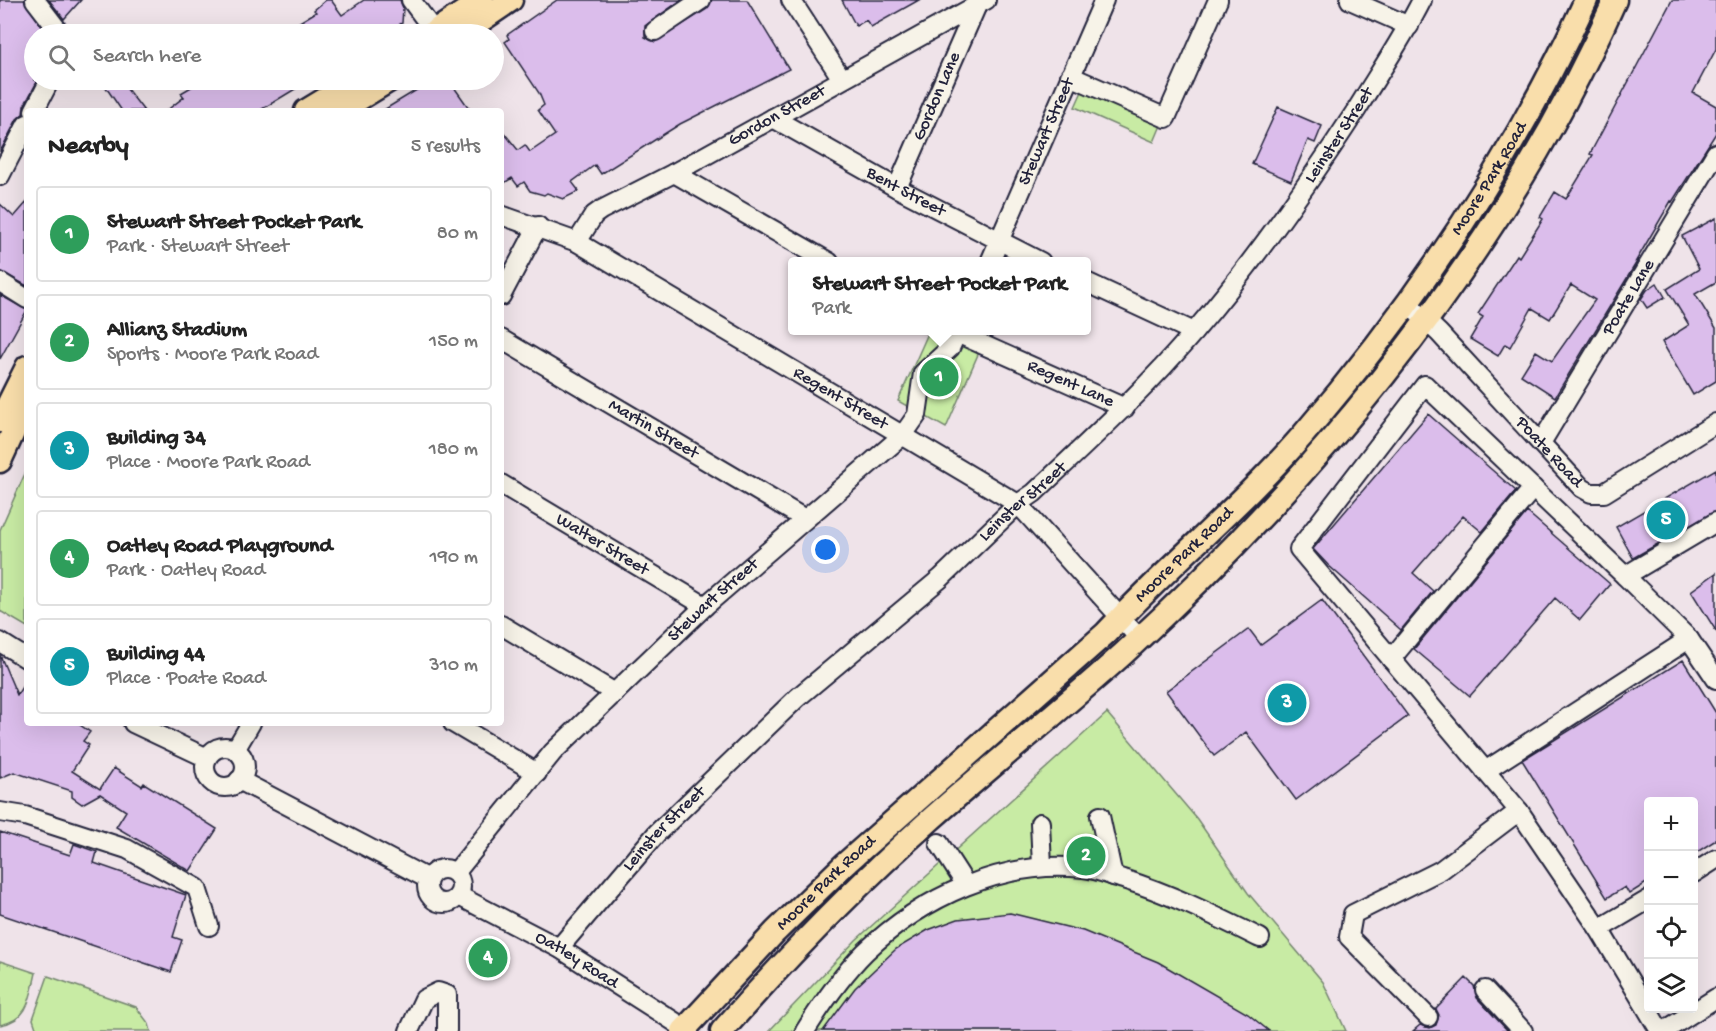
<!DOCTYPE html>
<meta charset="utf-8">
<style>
body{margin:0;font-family:"Gochi Hand",sans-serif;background:#f2f2f2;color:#222}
.controls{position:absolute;right:18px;bottom:18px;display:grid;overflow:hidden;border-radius:6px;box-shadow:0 6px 24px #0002}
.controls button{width:54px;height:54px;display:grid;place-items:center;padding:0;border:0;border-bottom:2px solid #e0e0e0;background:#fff;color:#222;font:30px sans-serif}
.you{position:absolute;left:826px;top:550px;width:21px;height:21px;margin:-15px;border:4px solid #fff;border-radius:50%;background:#1a73e8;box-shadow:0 0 0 9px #1a73e833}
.badge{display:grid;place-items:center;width:39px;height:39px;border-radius:50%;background:#ea580c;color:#fff;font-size:20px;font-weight:700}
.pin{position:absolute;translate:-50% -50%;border:3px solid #fff;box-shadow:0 2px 6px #0006}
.popup{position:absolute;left:788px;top:257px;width:303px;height:78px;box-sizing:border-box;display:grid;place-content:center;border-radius:6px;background:#fff;filter:drop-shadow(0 2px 4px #0005);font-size:20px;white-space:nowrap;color:#767676}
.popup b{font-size:22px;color:#222}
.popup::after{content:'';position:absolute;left:50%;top:100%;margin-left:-12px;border:12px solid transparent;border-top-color:#fff}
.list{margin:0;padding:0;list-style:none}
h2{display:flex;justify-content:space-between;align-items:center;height:78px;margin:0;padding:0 24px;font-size:26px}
h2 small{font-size:20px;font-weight:400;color:#767676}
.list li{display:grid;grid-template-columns:39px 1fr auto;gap:18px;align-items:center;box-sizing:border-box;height:96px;margin:0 12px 12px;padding:0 12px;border:2px solid #e0e0e0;border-radius:6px}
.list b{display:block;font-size:22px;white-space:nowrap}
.list p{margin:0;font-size:20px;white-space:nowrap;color:#767676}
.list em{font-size:20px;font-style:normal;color:#767676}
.icon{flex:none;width:33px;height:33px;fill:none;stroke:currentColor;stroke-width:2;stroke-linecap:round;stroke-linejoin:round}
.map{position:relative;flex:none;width:1716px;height:1031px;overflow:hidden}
.search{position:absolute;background:#fff;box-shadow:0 6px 24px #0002;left:24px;top:24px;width:480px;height:66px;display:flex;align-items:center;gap:15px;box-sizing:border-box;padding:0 21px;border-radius:33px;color:#767676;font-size:22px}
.panel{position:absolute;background:#fff;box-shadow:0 6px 24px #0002;left:24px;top:108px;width:480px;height:618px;border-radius:6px}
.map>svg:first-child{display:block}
</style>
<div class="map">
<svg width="1716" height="1031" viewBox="0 0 1716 1031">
<rect width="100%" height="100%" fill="#efe3e9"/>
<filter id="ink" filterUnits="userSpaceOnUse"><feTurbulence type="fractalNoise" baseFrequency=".0167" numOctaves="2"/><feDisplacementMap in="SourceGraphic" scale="12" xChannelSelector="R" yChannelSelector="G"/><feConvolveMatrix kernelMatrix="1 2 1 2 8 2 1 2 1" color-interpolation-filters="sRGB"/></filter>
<g filter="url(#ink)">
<path fill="#c8eba4" stroke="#758670" stroke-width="1.5" d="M1084 87 1162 123 1154 142 1075 107Z
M929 331H936L979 352 946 428 898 401Z
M27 469V627L0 611V530Z
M1107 713 1197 819 1248 893 1323 982 1346 1031H769L856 940Z
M0 961 36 973C30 998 29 1020 0 1025Z
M48 976 136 1007 149 1024 151 1031H37L33 1019Z"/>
<path fill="#dbbdeb" stroke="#22223b" stroke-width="1.5" d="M0 0H24L47 34H34V80H38L24 106 23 114 17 119 0 152Z
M49 0H81L64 19Z
M326 0H331L342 15 364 0H400L403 8 402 23 383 34H280L316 12 314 10Z
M557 0H681L645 26V37L655 42 707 9 712 0H747L789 69 680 124 601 174 595 165 572 182 579 191 563 199 547 193 544 195 530 191 524 182 518 186 512 178 501 185V129L518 150 525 145 530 152 555 135 538 110 544 105 539 93 505 42 509 39 507 35Z
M842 0H919L871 27 866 20 856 26Z
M1672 0H1716V49L1693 93 1716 106V133L1672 202 1671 201 1636 261 1638 260 1555 397 1521 375 1536 351 1552 361 1595 300 1571 285 1550 319 1532 308 1510 347 1505 344 1498 356 1470 339 1483 317 1478 314 1517 255 1519 257 1543 219 1540 217 1555 192 1566 199 1593 155 1590 154Z
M101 80H120L144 111H122Z
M203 80H310L259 111H166L184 97 181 93Z
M433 80H449L471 111H382Z
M1278 107 1322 126 1315 143 1308 140 1291 181 1252 164Z
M27 202V286L0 271V204L14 217Z
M1716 218V282L1695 294 1716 328V381L1693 395 1662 342 1689 325 1667 289 1699 269 1682 236Z
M1657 283 1665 297 1647 308 1641 299 1647 290Z
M0 295 27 310 0 359Z
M1428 414 1516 491 1482 532 1463 516 1413 573 1433 591 1401 630 1328 565 1313 549Z
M1716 469V511L1633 558 1616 527Z
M1527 512 1610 584 1580 620 1555 598 1470 696 1414 649Z
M1716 573V631L1691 591Z
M1322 600 1408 716 1296 800 1246 732 1214 756 1166 691 1249 629 1261 645Z
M0 655 17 695 27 679V723H77L90 732 83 741 89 745 72 771 100 789 114 768 142 786 144 783 217 829 190 871 116 827 126 811 100 794 82 804 72 797V791L14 772 0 778Z
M1683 660 1716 713V840L1694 854V801H1648V882L1629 894 1625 887 1607 898 1522 760Z
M0 832 70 855 74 844 97 852 94 863 186 895 173 937 182 940 171 972 0 914Z
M1010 913 1083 931 1158 962 1248 1014 1269 1031H823L855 988 896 949 928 930 958 919Z
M1466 978 1474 986 1477 998 1508 1031H1413L1420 1025 1430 1028 1436 1025 1439 1015 1436 1009Z"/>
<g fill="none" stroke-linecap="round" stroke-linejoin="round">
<defs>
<g id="minor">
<path d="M35 0 61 34"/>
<path d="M411 0 436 34"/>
<path d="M791 0 842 79"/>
<path d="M1350 0 1409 26"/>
<path d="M655 31 701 0"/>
<path d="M1070 76 1166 118 1218 0"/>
<path d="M34 111 50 80"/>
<path id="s1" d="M773 118 897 188 1041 262"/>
<path d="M674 173 829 262"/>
<path d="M0 176 27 124"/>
<path id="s2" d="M897 188 977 5"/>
<path id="s3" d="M501 215 577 242 1018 504 1139 638"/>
<path id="s4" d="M577 242 594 215 601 210 674 173 986 0"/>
<path id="s5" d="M990 262 1104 0"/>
<path d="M0 282 27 299"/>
<path d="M1086 282 1194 332"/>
<path d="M501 296 538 226"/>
<path id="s6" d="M1407 303 1439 333 1582 488 1591 493H1604L1716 423"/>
<path id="s7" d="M950 330 1125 408"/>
<path id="s8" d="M501 339 805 519"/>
<path id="s9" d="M1541 443 1716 153"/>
<path id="s10" d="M501 484 705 606"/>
<path d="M1625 576 1689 639"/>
<path d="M501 625 615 693"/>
<path d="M0 642 27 659"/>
<path d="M1391 659 1533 488"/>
<path d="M133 723 207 758"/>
<path d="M453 723 537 773"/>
<circle cx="225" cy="767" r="20"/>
<path d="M235 750 251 723"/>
<path d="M1485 771 1689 639 1716 679"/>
<path d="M239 780 428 879"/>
<path d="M1519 811 1299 549 1425 385 1625 576 1716 522"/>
<path d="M0 812 25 816 127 849 197 888 209 926"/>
<path d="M1100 816 1113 876"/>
<path d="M1040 823 1042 866"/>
<path d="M939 843 966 885"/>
<circle cx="444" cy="886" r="17"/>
<path id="s11" d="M456 872 553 752 705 606 903 435 917 415 923 373 950 348 958 330"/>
<path d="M1694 873 1716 859"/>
<path id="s12" d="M459 896 559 948 689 1031"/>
<path d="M1599 929 1660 1031"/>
<path id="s13" d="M559 948 657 833 797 698 941 578 1018 504 1034 493C1089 441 1145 390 1194 332 1254 262 1307 186 1357 109 1379 73 1403 38 1422 0"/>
<path d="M1485 990 1523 1031"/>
<path d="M1428 1017 1349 937 1353 914 1441 870 1519 811 1599 929 1648 900"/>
<path d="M409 1031 424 999 438 992 447 995V1031"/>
<path d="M805 1031C822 1004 843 974 865 952 922 897 1004 859 1083 868 1096 869 1110 875 1123 879 1171 894 1215 916 1260 938"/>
<path d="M1664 1031 1716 998"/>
</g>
<g id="major">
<path d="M431 34 482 0"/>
<path d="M461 34 511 0"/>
<path d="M306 111 357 80"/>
<path d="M339 111 390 80"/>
<path d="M0 421 27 367"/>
<path d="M0 461 27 402"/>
<path id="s14" d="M683 1031 775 932 845 864 1106 633C1169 565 1241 506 1302 436 1415 305 1514 157 1586 0"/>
<path d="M722 1031C788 956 856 886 930 820 994 763 1061 710 1124 653 1324 469 1504 250 1615 0"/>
</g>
</defs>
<use href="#minor" stroke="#22223b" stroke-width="22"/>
<use href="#major" stroke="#22223b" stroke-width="27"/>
<use href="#minor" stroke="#f7f3e8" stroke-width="18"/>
<use href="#major" stroke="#f9deab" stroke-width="22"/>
</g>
</g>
<g text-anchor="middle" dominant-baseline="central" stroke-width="4.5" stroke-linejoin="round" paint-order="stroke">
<g font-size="18" fill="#22223b" stroke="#f7f3e8">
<text stroke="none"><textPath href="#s2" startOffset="100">Gordon Lane</textPath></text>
<text stroke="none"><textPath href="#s4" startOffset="240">Gordon Street</textPath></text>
<text stroke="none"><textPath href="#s5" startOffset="142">Stewart Street</textPath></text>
<text stroke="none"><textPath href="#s13" startOffset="1131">Leinster Street</textPath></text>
<text stroke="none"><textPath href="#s14" startOffset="1178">Moore Park Road</textPath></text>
<text stroke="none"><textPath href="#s1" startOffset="152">Bent Street</textPath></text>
<text stroke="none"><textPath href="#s9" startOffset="170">Poate Lane</textPath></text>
<text stroke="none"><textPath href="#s7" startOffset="132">Regent Lane</textPath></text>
<text stroke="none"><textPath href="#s3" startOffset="387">Regent Street</textPath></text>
<text stroke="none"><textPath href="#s8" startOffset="177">Martin Street</textPath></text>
<text stroke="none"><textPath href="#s6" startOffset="206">Poate Road</textPath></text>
<text stroke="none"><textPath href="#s13" startOffset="645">Leinster Street</textPath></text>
<text stroke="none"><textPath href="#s10" startOffset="118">Walter Street</textPath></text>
<text stroke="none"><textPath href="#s14" startOffset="692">Moore Park Road</textPath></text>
<text stroke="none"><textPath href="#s11" startOffset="375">Stewart Street</textPath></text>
<text stroke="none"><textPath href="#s13" startOffset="159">Leinster Street</textPath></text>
<text stroke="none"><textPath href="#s14" startOffset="206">Moore Park Road</textPath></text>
<text stroke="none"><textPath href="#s12" startOffset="134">Oatley Road</textPath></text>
</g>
</g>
</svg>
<div class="controls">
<button>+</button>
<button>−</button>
<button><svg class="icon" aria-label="locate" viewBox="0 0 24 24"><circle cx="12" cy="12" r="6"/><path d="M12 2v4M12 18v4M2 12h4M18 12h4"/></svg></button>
<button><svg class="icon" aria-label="layers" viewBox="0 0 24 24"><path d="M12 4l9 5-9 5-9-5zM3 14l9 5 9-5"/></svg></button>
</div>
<div class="you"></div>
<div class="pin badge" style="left:939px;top:377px;background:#2e9e5b">1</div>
<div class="popup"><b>Stewart Street Pocket Park</b>Park</div>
<div class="pin badge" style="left:1086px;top:856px;background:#2e9e5b">2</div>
<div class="pin badge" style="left:1287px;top:703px;background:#0f9aa8">3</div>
<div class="pin badge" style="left:488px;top:958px;background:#2e9e5b">4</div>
<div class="pin badge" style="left:1666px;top:520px;background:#0f9aa8">5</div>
<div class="search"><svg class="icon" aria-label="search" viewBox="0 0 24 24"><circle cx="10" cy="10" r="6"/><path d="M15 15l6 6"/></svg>Search here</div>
<section class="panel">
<h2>Nearby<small>5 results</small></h2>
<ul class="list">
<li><span class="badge" style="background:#2e9e5b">1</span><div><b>Stewart Street Pocket Park</b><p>Park · Stewart Street</p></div><em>80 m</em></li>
<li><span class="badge" style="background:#2e9e5b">2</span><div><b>Allianz Stadium</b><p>Sports · Moore Park Road</p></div><em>150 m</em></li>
<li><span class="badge" style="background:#0f9aa8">3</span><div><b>Building 34</b><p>Place · Moore Park Road</p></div><em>180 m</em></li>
<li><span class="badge" style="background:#2e9e5b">4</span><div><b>Oatley Road Playground</b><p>Park · Oatley Road</p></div><em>190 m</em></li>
<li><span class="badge" style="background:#0f9aa8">5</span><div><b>Building 44</b><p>Place · Poate Road</p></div><em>310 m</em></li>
</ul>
</section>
</div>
